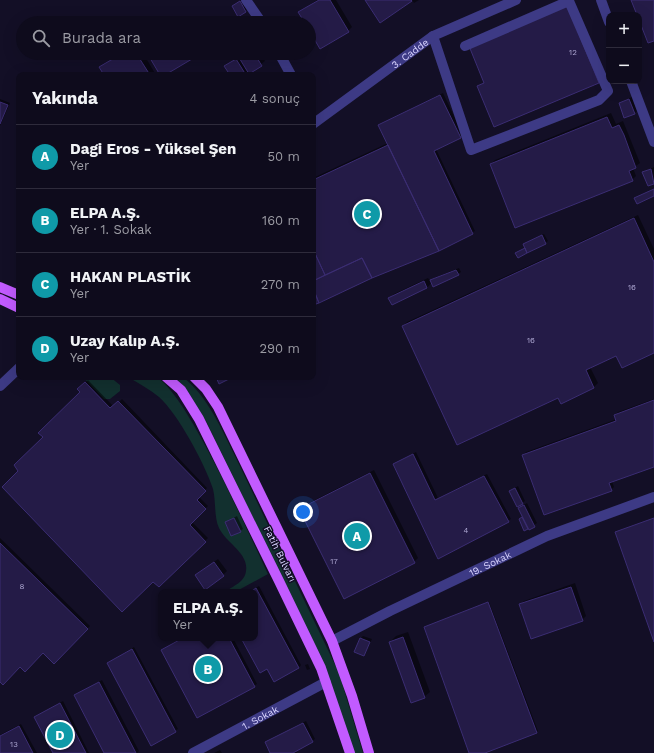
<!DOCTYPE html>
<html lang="tr">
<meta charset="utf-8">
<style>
body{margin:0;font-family:"Work Sans",sans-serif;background:#1c1929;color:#f1f3f6}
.controls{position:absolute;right:12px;top:12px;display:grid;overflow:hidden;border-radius:8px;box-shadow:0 4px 16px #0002}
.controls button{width:36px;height:36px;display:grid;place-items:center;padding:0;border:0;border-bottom:1px solid #2e2b3b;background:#0e0b1c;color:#f1f3f6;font:20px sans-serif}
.you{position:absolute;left:303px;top:512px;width:14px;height:14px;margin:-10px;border:3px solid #fff;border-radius:50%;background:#1a73e8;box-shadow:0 0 0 6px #1a73e833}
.badge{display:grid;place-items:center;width:26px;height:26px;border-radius:50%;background:#00e5ff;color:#fff;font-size:13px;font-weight:700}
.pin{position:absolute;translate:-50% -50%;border:2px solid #fff;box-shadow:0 1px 4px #0006}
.popup{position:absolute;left:158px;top:589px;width:100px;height:52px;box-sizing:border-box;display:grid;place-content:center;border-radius:8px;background:#0e0b1c;filter:drop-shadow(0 1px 3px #0005);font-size:13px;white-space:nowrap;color:#9b9ba3}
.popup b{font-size:15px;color:#f1f3f6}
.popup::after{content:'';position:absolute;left:50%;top:100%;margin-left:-8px;border:8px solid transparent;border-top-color:#0e0b1c}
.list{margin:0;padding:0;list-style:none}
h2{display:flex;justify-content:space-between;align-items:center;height:52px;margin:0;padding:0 16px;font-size:17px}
h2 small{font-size:13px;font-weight:400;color:#9b9ba3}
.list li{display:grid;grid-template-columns:26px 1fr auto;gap:12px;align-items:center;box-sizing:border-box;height:64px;padding:0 16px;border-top:1px solid #2e2b3b}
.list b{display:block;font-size:15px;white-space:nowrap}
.list p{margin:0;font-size:13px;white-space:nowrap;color:#9b9ba3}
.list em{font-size:13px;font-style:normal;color:#9b9ba3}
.icon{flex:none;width:22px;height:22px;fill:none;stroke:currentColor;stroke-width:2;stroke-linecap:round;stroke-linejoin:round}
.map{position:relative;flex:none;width:654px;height:753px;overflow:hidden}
.search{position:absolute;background:#0e0b1c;box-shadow:0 4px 16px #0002;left:16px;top:16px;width:300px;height:44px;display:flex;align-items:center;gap:10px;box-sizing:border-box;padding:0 14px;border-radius:22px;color:#9b9ba3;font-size:15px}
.panel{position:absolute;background:#0e0b1c;box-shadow:0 4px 16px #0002;left:16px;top:72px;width:300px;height:308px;border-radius:8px}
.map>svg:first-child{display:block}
</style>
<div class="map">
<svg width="654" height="753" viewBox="0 0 654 753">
<rect width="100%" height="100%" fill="#130f26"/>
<path fill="#12302f" d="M83 377H110L120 385V391L110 399H104Z
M128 377C136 377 148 375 155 377 184 386 252 541 268 574L235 592H225C233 586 245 582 246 571 249 553 226 543 219 528 214 518 216 501 213 489 205 464 178 414 159 397 149 389 138 383 128 377Z
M175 377H183C208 397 221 428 235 456L339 673 363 753H354L308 631 207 423 185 388Z"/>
<path fill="#0007" d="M242 0 248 9 238 15 235 4Z
M317 0H336L352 27 348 31 309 28V23H306L300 12Z
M412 0H419L414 3Z
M176 19 179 23H170Z
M122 53H143L156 75H105L101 68Z
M148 53H196L191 58 163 75H161Z
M243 53H260L265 61 250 72 252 75H231L226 66Z
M443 93 463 135 436 149 475 231 438 250 372 277 313 304V178L388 143 380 125 382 123Z
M632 97 637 111 634 114 620 103Z
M0 99 10 103 0 126Z
M611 113 616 124 623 121 640 163 633 168 636 176 632 180 491 164 495 160Z
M654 167V183L648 185 644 172Z
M638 215 654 249V352L616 354 590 367 598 383 594 387 403 326 407 322Z
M544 234 548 241 545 243 526 248 524 245 527 242Z
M459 268 461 272 458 274 432 282 427 288 390 298 394 294 428 278 430 281 434 278Z
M88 380 114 407 122 399 207 488 199 497 208 506 192 522 208 538 159 586 20 471 44 437 81 392 79 389Z
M654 399V466L612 481 614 487 611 490 523 455 526 452 617 419 615 415 618 412Z
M416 452 438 498 487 474 511 519 439 558 395 464Z
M374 470 418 558 414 562 301 509 305 505Z
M518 486 525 501 522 503 510 491Z
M527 503 537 523 530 528 529 527 527 528 521 518 524 516 519 508Z
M237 516 243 529 240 531 226 522Z
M0 538 90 626 54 663 43 652 0 681Z
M218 559 227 571 223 575H196Z
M575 583 586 616 582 620 520 605 524 601Z
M259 586 301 665 299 668H267L243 638H255V592H249Z
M489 602 538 731 482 753H470L425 627Z
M408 632 430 692 424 697 390 642 396 636Z
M363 636 372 639 364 655 361 638Z
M183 638H233L257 684 198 717 162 650Z
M134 647 178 729 152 744 108 663Z
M308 664 310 669 307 670 305 665Z
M102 680 139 751 137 753H106L76 695Z
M63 701 89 753H54L35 717Z
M306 721 315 739 312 741 295 750 297 753H271L269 740Z
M21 724 37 753H0V735Z
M220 750 222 753H214Z"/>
<path fill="#241b47" stroke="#3b2d73" d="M319 0H330L349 32 320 49 309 30V23H305L298 12Z
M365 0H411L412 1 380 23Z
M631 0H654V41L648 43 639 20V15H637Z
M240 1 246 12 238 17 232 6Z
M567 5 599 83 494 127 477 86 484 83 469 46Z
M123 53H136L150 75H104L99 67Z
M147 53H188L192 59 165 75H160Z
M243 53H254L262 66 249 74 238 56Z
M236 59 246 75H230L224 66Z
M440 95 461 138 434 151 473 234 439 251 378 125Z
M629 99 635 114 624 118 619 103Z
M0 102 8 105 0 124Z
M607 117 612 128 619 125 624 135 636 168 629 171 633 181 515 228 490 164Z
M388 145 439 251 372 278 362 258 325 275 313 249V180Z
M651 169 654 184 648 186 642 172Z
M654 189V196L637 204 634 198Z
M634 218 654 262V353L622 368 616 356 586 370 594 388 561 404 558 398 457 445 402 326Z
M542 235 546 244 527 253 523 244Z
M525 248 527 253 518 258 515 253Z
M313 249 325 275 313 281Z
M362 258 372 278 319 303 313 288V281Z
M456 270 459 275 433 287 430 280Z
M424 281 427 288 392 305 388 298Z
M313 288 319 303 313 305Z
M216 377H233L219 384Z
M85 382 110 408 118 401 206 491 197 500 206 509 190 525 206 542 159 587 153 582 122 612 2 487 18 471 14 465 43 437 38 433 80 392 77 389Z
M654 400V467L609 483 612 491 544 515 522 455 616 421 614 415Z
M413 454 435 500 484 476 509 522 438 559 393 464Z
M370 473 415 563 344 599 299 509Z
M515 488 523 504 517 507 509 491Z
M524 505 535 527 529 530 518 508Z
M522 517 528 529 524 531 519 519Z
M234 518 241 532 231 536 225 522Z
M654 518V642L615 532Z
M0 543 88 629 54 664 43 653 25 672 20 667 3 685 0 682Z
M214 562 224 576 205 590 195 575Z
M571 587 583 621 531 639 519 604Z
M256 588 299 668 274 682 267 669 260 673 241 638H255V592H250Z
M488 602 537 733 485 753H469L424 627Z
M403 637 425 698 411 703 389 642Z
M183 638H229L255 687 197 718 161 650Z
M360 638 370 642 364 656 354 652Z
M132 649 176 732 151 746 107 663Z
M99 682 136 753H104L74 695Z
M60 703 86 753H53L34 717Z
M303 723 313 742 293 753H270L265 742Z
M19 726 33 753H0V736Z"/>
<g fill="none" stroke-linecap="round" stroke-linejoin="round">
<g stroke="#3d3a85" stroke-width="10">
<path d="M246 0 262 23"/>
<path d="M601 0 609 22"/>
<path d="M433 36 471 150 599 100 608 91 569 1 465 46"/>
<path d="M279 53 291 75"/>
<path d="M631 81 654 142"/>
<path id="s1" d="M313 124 433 36 516 0"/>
<path d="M0 386 19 368"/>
<path id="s2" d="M332 641 390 611 547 536 654 497"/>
<path id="s3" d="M193 753 326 682"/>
</g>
<path stroke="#c25bff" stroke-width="10" d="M0 287 19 295
M0 299 19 308
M166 377 181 390 199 419 279 581 321 668 350 753
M194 377 206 389 218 407 332 641 352 696 369 753"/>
</g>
<g text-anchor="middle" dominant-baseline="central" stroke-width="3" stroke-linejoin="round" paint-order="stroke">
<g font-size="8" fill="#aca6d1">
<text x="573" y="52">12</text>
<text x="632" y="287">16</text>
<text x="531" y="340">16</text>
<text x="466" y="530">4</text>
<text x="334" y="561">17</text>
<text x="22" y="586">8</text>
<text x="14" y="744">13</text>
</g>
<g font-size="10" fill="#d9d4ff" stroke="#130f26">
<text stroke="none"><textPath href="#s1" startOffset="120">3. Cadde</textPath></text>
<text transform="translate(280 554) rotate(64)">Fatih Bulvarı</text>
<text stroke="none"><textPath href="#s2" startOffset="176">19. Sokak</textPath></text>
<text stroke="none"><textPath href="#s3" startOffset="76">1. Sokak</textPath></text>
</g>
</g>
</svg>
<div class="controls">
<button>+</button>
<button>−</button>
</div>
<div class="you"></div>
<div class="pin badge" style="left:357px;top:536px;background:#0f9aa8">A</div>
<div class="pin badge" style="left:208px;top:669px;background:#0f9aa8">B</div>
<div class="popup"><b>ELPA A.Ş.</b>Yer</div>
<div class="pin badge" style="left:367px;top:214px;background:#0f9aa8">C</div>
<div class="pin badge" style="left:60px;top:735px;background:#0f9aa8">D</div>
<div class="search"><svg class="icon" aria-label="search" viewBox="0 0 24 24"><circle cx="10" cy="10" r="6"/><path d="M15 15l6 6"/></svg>Burada ara</div>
<section class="panel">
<h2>Yakında<small>4 sonuç</small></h2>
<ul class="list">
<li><span class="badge" style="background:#0f9aa8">A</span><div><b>Dagi Eros - Yüksel Şen</b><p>Yer</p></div><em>50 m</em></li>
<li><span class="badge" style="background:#0f9aa8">B</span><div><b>ELPA A.Ş.</b><p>Yer · 1. Sokak</p></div><em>160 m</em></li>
<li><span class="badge" style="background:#0f9aa8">C</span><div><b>HAKAN PLASTİK</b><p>Yer</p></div><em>270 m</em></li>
<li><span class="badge" style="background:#0f9aa8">D</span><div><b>Uzay Kalıp A.Ş.</b><p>Yer</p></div><em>290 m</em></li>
</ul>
</section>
</div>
